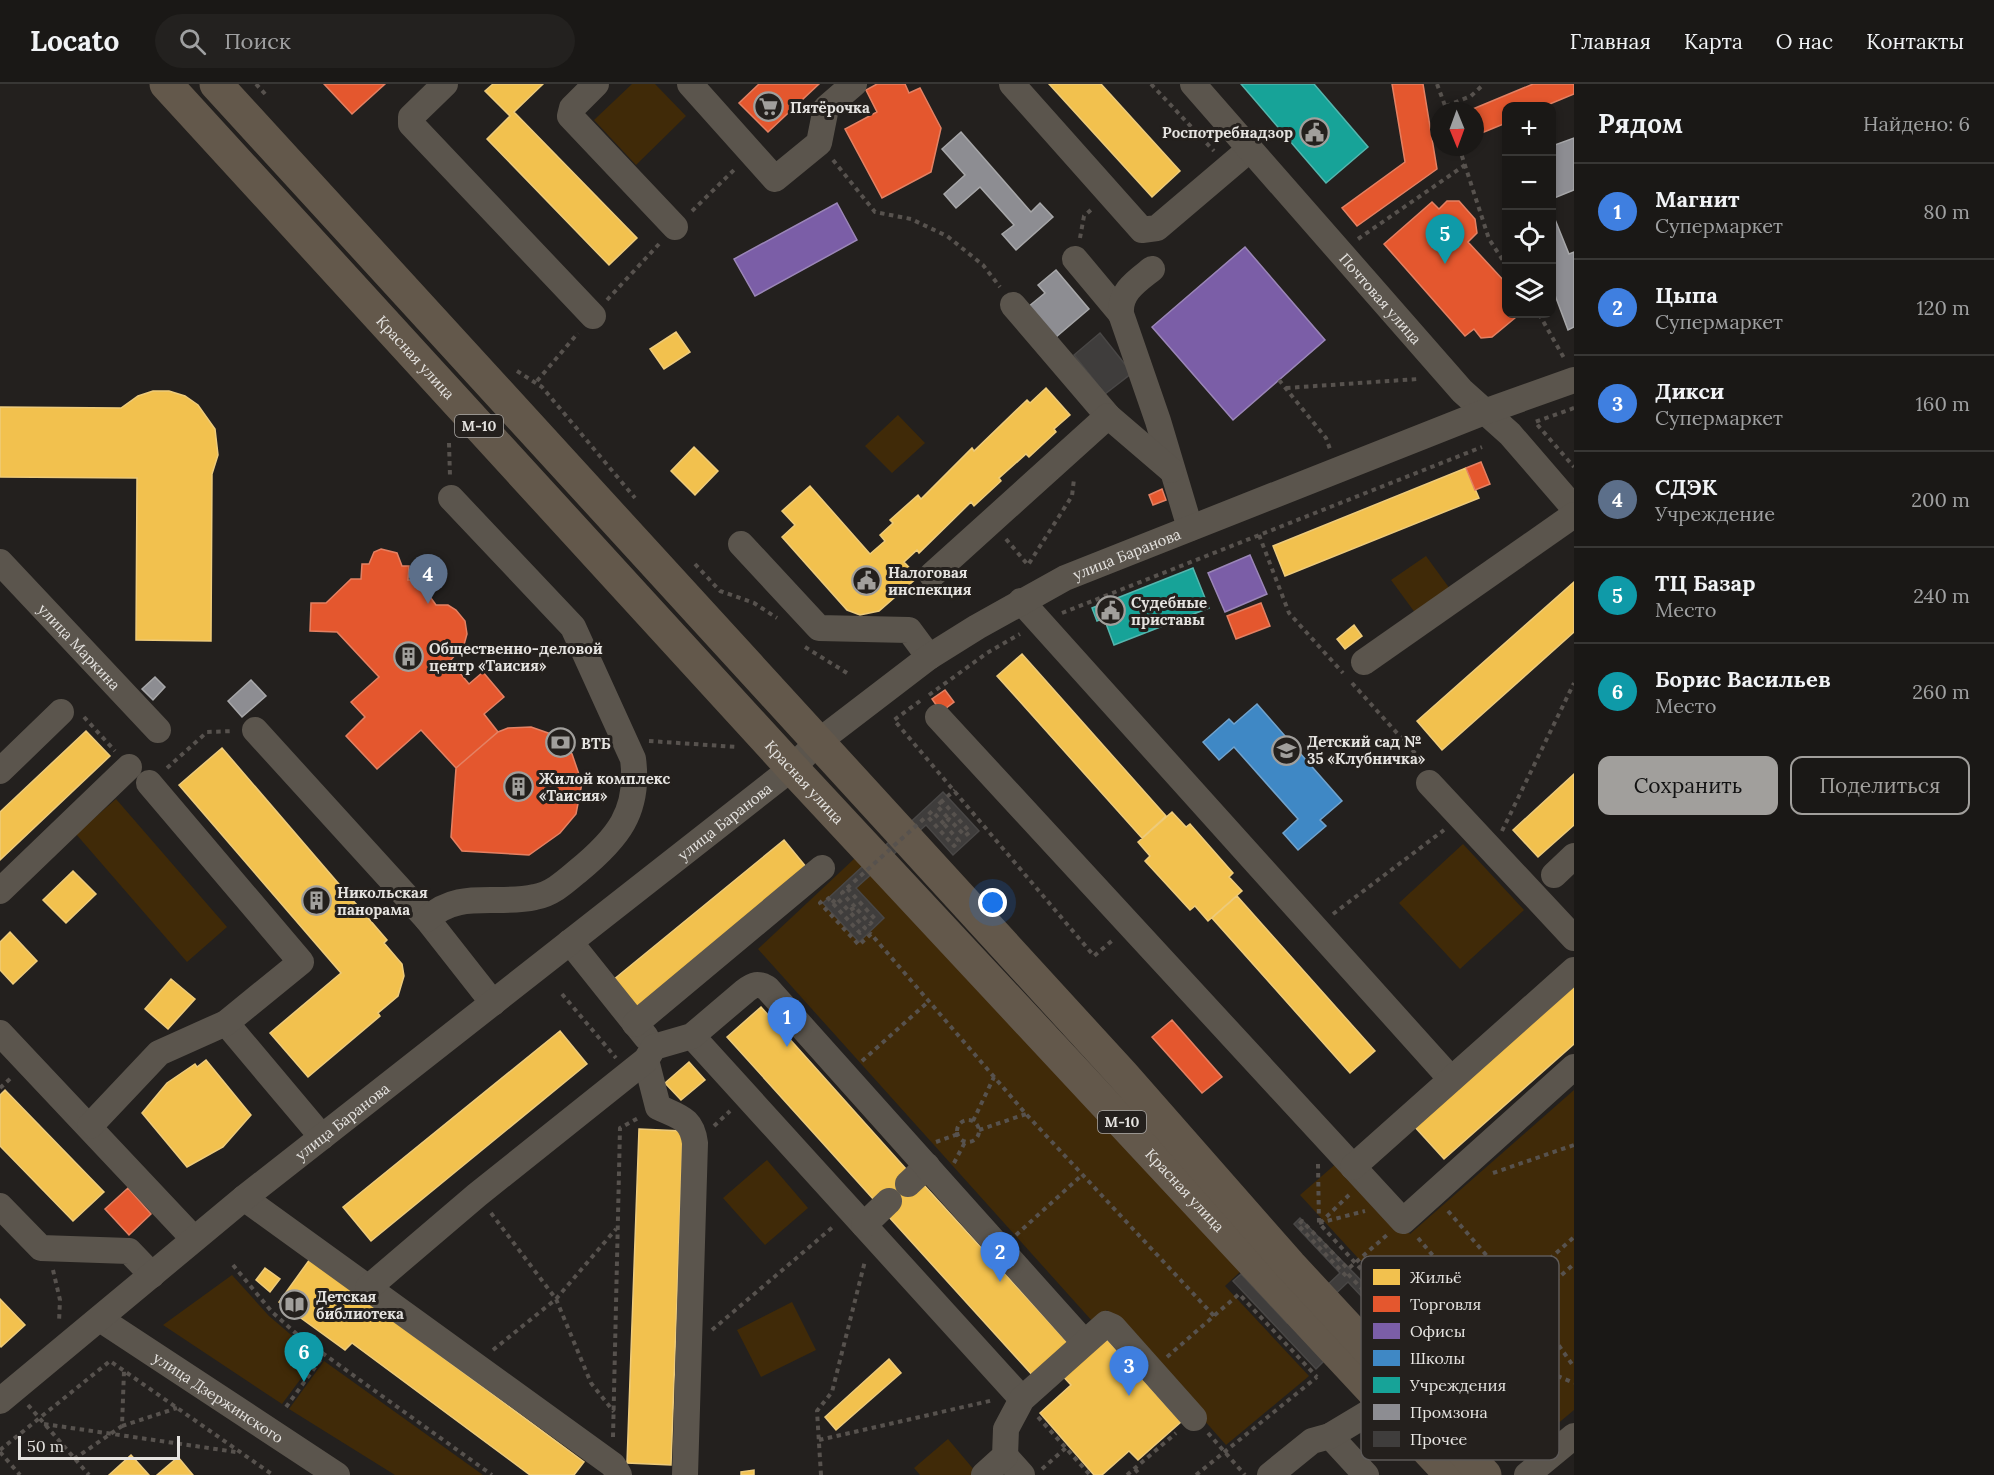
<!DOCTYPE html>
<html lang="ru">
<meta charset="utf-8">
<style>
body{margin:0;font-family:Lora,serif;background:#23211f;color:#f1f3f6}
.controls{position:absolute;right:18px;top:18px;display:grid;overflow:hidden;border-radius:12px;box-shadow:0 3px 9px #0003}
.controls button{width:54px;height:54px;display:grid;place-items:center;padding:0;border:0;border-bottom:2px solid #383735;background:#1a1816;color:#f1f3f6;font:30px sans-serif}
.compass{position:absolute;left:1430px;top:18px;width:54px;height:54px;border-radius:50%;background:#1a1816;box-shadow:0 3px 9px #0003;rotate:179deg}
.scale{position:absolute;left:18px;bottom:15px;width:162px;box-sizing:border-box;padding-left:6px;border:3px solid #e5e3e0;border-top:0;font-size:16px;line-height:21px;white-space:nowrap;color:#e5e3e0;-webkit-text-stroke:4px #24201d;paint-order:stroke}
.you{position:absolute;left:993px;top:819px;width:21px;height:21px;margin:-15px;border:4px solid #fff;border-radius:50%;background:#1a73e8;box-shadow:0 0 0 9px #1a73e833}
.badge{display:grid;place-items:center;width:39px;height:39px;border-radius:50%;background:#a19f9c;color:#fff;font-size:20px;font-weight:700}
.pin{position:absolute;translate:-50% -50px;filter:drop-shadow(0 2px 3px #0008)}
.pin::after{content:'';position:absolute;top:32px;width:21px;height:18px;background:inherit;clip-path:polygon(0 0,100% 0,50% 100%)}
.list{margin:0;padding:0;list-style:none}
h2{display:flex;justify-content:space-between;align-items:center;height:78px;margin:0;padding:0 24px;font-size:26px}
h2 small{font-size:20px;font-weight:400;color:#9fa0a1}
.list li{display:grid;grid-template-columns:39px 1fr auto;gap:18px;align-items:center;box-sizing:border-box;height:96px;padding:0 24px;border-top:2px solid #383735}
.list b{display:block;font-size:22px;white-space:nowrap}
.list p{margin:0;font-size:20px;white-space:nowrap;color:#9fa0a1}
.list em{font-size:20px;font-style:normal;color:#9fa0a1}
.actions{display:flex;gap:12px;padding:18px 24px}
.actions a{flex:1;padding:14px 0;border:2px solid #a19f9c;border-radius:12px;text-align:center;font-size:21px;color:#a19f9c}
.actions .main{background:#a19f9c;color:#111}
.icon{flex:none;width:33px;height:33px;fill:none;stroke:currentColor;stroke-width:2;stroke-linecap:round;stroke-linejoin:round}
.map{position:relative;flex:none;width:1574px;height:1391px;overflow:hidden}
header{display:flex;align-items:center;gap:36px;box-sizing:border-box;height:84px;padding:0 30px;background:#1a1816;border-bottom:2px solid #383735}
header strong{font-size:28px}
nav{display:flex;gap:33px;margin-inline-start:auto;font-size:21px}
.search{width:420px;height:54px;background:#23211f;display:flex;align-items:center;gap:15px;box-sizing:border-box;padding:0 21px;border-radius:33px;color:#9fa0a1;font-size:22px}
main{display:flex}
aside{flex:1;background:#1a1816}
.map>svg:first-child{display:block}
</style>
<header>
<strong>Locato</strong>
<div class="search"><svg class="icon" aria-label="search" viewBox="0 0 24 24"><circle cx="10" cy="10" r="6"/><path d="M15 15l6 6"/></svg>Поиск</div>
<nav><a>Главная</a><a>Карта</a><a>О нас</a><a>Контакты</a></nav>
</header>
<main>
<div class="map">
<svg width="1574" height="1391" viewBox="0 0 1574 1391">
<rect width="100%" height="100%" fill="#23201e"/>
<path fill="#402a08" d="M632 0H655L686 32 636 81 594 36Z
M898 331 925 359 892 389 865 362Z
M1426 472 1450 505 1416 530 1391 496Z
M116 715 227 843 187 878 76 750Z
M1463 760 1524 826 1460 885 1399 819Z
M855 774 1242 1186 1225 1202 1309 1292 1226 1361 1107 1226 1093 1238 758 865Z
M1574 1006V1326L1520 1371 1484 1330 1538 1232 1507 1195 1415 1236 1300 1111 1338 1078 1410 1150Z
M767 1076 808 1124 765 1161 723 1114Z
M232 1191 269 1232 317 1273 282 1320 163 1241Z
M792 1218 816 1266 761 1293 737 1246Z
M324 1277 483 1391H395L289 1325Z
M948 1355 975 1387 971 1391H920L914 1384Z"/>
<path fill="#f2c14e" stroke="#eecb7a" stroke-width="1.5" d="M493 0H543L514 28 637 154 609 181 487 55 510 32 485 7Z
M1049 0H1101L1180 87 1152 113Z
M676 248 690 268 664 285 650 265Z
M1046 304 1070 331 1054 345 1056 348 1029 373 1026 370 999 394 1001 397 974 422 971 418 919 469 917 466 904 478 918 493 879 527 860 531 847 526 782 453 795 441 782 427 810 402 870 470 885 457 880 451 893 439 890 436 918 411 921 415 972 364 974 367 1027 316 1030 319Z
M153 307H169L185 312 198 321 215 345 218 371 212 390 211 557 136 556 137 394 0 393V323L121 324 138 312Z
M694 363 718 387 695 411 671 387Z
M1466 384 1479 414 1285 492 1273 462Z
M1574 498V548L1442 666 1417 637Z
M1354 541 1362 552 1345 565 1337 555Z
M1022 570 1166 732 1142 754 997 592Z
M86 647 110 672 0 776V728Z
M222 664 387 856 384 859 402 880 404 892 398 912 378 929 380 932 308 993 270 949 341 889 179 701Z
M1574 690V741L1538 773 1513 746Z
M1172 728 1186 743 1190 740 1233 789 1229 793 1242 807 1208 837 1195 822 1190 826 1145 777 1150 772 1138 758Z
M784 756 811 789 641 930 613 896Z
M73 787 96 810 66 839 43 816Z
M1237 812 1375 967 1350 989 1212 834Z
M10 848 37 877 13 900 0 886V858Z
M171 895 195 915 168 945 145 925Z
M1574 900V960L1444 1075 1414 1042Z
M761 923 907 1086 908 1100 889 1117H875L727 953Z
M560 947 587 980 371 1157 343 1123Z
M206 976 251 1031 223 1063 187 1083 142 1029 167 999 195 980 197 983Z
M689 978 705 996 681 1016 665 999Z
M5 1006 104 1108 73 1137 0 1062V1011Z
M639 1045 683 1047 671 1381 627 1379Z
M908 1100H923L1070 1261 1034 1293 888 1132 889 1117Z
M310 1175 584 1378 574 1391H530L352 1259 345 1266 279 1218Z
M265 1184 280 1195 270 1208 256 1196Z
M0 1215 25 1241 1 1263 0 1262Z
M1104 1252 1181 1338 1138 1376 1129 1367 1102 1391H1094L1040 1329 1071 1301 1061 1290Z
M889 1275 901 1289 836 1346 825 1333Z
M131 1371 149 1391H109Z
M178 1373 193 1391H157Z
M754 1386V1391H741V1388Z"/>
<path fill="#e4572e" stroke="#e48163" stroke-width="1.5" d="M324 0H385L352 30Z
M759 0H819L768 48 739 19Z
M877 0H905L909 9 920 4 941 44 931 88 882 114 845 45 877 28 866 6Z
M1392 0H1423L1437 85 1357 142 1342 124 1405 78Z
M1533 0H1574V10L1545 22H1506V39L1477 51 1475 27H1468Z
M1447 117H1459L1475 135 1477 149 1468 158 1506 199V230H1515V234L1492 253 1481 254 1474 245 1465 252 1384 160 1432 118 1439 125Z
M1481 378 1490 400 1475 406 1466 384Z
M1162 405 1166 416 1153 421 1149 411Z
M381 465 397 469 402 482H409L408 496H418L436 521H448L456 526 465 537 467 550 464 561 450 577 469 600 483 588 504 613 484 630 498 648 456 684 421 646 377 685 346 652 365 633 351 618 379 593 337 548 310 547 311 519H326L351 495H361L362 480H369L374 468Z
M1261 519 1270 542 1236 555 1227 532Z
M945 606 954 618 941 628 932 615Z
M531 643 551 650 572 670 582 699 576 730 560 749 529 771 462 767 451 753 456 684 498 648 508 644Z
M1172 936 1222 993 1202 1009 1152 953Z
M128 1104 151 1130 129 1151 105 1125Z"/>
<path fill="#7b5ea7" stroke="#9b86b8" stroke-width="1.5" d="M837 119 857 156 755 212 734 175Z
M1245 163 1325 256 1233 336 1152 243Z
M1250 471 1267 510 1225 528 1208 489Z"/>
<path fill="#3f88c5" stroke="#71a3cd" stroke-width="1.5" d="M1257 620 1342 717 1320 736 1326 742 1298 766 1283 749 1298 735 1234 663 1219 676 1203 658 1229 635 1234 640Z"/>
<path fill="#17a398" stroke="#55b6ae" stroke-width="1.5" d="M1241 0H1314L1368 63 1326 99Z
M1193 484 1209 524 1114 561 1104 534 1097 537 1092 524Z"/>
<path fill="#8d8d92" stroke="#a7a7a9" stroke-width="1.5" d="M961 48 1031 128 1040 119 1053 133 1016 166 1002 150 1014 141 980 103 956 124 944 110 965 91 942 65Z
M1574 54V106L1552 115V62Z
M1554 133 1569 170 1574 168V243L1568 246 1552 203V134Z
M1056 186 1089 225 1049 259 1023 227 1045 209 1038 201Z
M155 593 165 603 153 616 142 605Z
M251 596 266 612 242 633 228 617Z"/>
<path fill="#3f3d3c" stroke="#494746" stroke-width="1.5" d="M1100 249 1132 289 1105 310 1074 271Z
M943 708 979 747 953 771 926 741 856 804 884 834 859 858 823 819Z
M1300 1134 1386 1222 1378 1230 1348 1198 1296 1247 1324 1277 1316 1285 1233 1197 1241 1190 1287 1239 1340 1189 1294 1140Z"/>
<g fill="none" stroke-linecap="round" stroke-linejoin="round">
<path stroke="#57524e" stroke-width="4" stroke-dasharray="4.5 4.5" stroke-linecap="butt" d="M256 0 266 11
M1151 0 1214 67
M1437 0 1447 27
M1446 22 1471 12 1484 0
M1459 63 1489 155 1506 181
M833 76 875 128 911 135 947 152 983 181 1000 203
M692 127 736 84
M1080 154 1084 132 1093 124
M1358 155 1465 81
M607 216 659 160
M1539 230 1564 274
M517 287 542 303 635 414
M1279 296 1326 354 1330 365
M537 297 578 249
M1286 304 1418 295
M1574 324 1535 338 1574 383
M449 359 450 392
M1259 451 1289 529 1343 589
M1006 455 1028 481 1072 412 1074 395
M695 480 720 507 754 519 777 534
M1062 529 1482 363
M805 563 847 589
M1352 599 1423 678
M929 611 987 569 1020 550
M920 617 894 636 1094 872 1114 855
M84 633 115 667
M649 657 737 663
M167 684 207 648 233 647
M942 717 937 722 949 735
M944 740 932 727 927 732 954 762 959 757 944 740 949 735 965 752 970 748 942 717 955 706
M1502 747 1574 599
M827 813 860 849 865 844 849 827 855 823 870 840 875 835 847 804 842 809 855 823
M822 817 820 819 859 861 871 850 1026 1030 1214 1232
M832 819 837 814 849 827
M1333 830 1444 746
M562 910 616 974
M862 977 929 917
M0 1004 12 993
M957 1047a11 11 0 1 1 22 0a11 11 0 1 1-22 0Z
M973 1037 994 993
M714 1042 730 1027
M979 1046 1026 1030
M936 1058 958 1050
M954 1079 965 1058
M1318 1080 1319 1139 1410 1239
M1493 1089 1574 1061
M1448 1127 1507 1195
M491 1129 556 1215 591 1299 614 1328
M1319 1139 1365 1127
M1320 1139 1349 1111
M1016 1151 1082 1091
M1418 1154 1468 1213
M233 1181 272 1228 300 1253 492 1391
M53 1186 60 1216 59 1238
M1348 1190 1399 1244 1493 1357
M1346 1192 1298 1141 1302 1137 1348 1185 1387 1151
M1516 1205 1574 1153
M1528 1221 1574 1180
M1538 1232 1574 1283
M1399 1244 1415 1236
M712 1246 834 1142
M493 1266 556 1215 616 1145
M1167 1273 1239 1210 1317 1293
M1516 1274 1574 1299
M28 1321 89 1391
M286 1323 324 1271
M1038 1333 1090 1391
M1478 1339 1484 1330
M44 1340 236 1368
M122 1342 177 1324
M1208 1349 1245 1391
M613 1353 620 1044 640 1033
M819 1356 994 1316
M0 1366 110 1277 273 1391
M0 1368 20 1391
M74 1375 122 1342 124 1287
M1042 1385 1068 1362
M1135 1385 1140 1391
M821 1391 817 1327 832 1308 865 1177
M1127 1391 1176 1349
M1196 1391 1317 1293"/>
<g stroke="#5b554d" stroke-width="26">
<path d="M445 0 411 33V40L593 232"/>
<path d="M596 0 572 24 570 32 675 143"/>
<path d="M690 0 775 95 819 59 826 24 854 0"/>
<path d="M1012 0 1142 146 1157 144 1250 65"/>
<path id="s1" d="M1193 0 1462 307 1510 350 1574 424"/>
<path d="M1075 175 1121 230"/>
<path d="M1152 185C1137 197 1119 208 1121 230L1158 337 1190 444"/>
<path d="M1013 221 1108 332"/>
<path d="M741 460 819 544 909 546 929 573"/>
<path id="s2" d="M0 478 158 646"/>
<path d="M932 491 1108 332 1171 386"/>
<path d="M1021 517 1451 995"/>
<path d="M1364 578 1574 431"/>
<path d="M938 633 1403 1137 1574 983"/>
<path d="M255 646 427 835 493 919"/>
<path d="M0 687 61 628"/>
<path d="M1429 699 1574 854"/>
<path d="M1554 791 1574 772"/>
<path d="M0 807 129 683"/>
<path d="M427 835C459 805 495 822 535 813 552 810 565 798 578 787 617 755 640 728 633 675L573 543 451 414"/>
<path d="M570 858 646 953"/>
<path d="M226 939 322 1053"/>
<path d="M635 940 822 784"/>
<path d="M0 949 194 1155"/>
<path d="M692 952 1022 1315"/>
<path d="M646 976 658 1023C679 1033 692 1034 695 1059L685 1391"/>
<path d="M90 1042 159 969 226 939 301 878 149 699"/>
<path d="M1353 1083 1574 886"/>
<path d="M908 1100 927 1082"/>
<path d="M244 1114 613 1381 619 1391"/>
<path d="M0 1122 41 1164 129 1167 152 1191"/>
<path d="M864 1141 889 1117"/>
<path d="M368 1204 477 1111 646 976 654 963 692 952 745 907C754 900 758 899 767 904L1084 1258"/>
<path id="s3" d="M100 1235 337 1391"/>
<path id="s4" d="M0 1317 244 1114 792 684 818 658 929 573 977 543 1065 494 1487 327 1574 296"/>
<path d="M1330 1352 1366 1391"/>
<path d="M1005 1372 1022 1391"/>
<path d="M984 1391 1005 1372 1006 1345 1022 1315 1106 1240 1113 1243 1194 1334"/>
<path d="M1270 1391 1312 1357 1330 1352 1385 1319"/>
<path d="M1527 1391 1574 1352"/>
</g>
<g stroke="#63584b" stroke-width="33">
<path id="s5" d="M166 0 792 684 1451 1391"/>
<path d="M216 0 1123 991 1290 1181 1485 1391"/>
</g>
<path stroke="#57524e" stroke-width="4" stroke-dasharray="4.5 4.5" stroke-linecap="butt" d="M847 804 927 732"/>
</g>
<defs>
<symbol id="supermarket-ring" viewBox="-11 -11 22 22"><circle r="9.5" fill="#24201d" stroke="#a19f9c" stroke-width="1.5"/><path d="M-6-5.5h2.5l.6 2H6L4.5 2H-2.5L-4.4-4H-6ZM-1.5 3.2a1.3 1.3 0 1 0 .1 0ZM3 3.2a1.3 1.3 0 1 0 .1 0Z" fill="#a19f9c"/></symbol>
<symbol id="civic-ring" viewBox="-11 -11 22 22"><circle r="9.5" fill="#24201d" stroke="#a19f9c" stroke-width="1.5"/><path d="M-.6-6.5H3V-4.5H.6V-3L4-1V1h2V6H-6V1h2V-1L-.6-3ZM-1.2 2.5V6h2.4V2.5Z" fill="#a19f9c"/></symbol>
<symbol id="building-ring" viewBox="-11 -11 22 22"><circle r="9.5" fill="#24201d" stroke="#a19f9c" stroke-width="1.5"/><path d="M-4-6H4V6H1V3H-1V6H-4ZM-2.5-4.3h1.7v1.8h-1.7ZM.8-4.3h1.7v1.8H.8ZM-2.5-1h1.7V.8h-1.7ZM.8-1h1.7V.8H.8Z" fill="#a19f9c"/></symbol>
<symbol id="bank-ring" viewBox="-11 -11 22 22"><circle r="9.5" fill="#24201d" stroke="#a19f9c" stroke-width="1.5"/><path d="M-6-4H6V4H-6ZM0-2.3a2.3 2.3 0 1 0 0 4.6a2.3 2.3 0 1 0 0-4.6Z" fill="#a19f9c"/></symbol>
<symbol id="school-ring" viewBox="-11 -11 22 22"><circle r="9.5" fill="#24201d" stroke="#a19f9c" stroke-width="1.5"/><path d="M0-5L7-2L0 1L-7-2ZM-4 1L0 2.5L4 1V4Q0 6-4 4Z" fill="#a19f9c"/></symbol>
<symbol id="library-ring" viewBox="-11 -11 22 22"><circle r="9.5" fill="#24201d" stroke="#a19f9c" stroke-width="1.5"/><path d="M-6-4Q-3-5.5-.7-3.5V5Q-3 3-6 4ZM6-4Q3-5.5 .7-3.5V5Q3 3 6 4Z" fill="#a19f9c"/></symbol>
</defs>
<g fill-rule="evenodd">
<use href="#supermarket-ring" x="752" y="6" width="33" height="33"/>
<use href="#civic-ring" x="1298" y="32" width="33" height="33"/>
<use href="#civic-ring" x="850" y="480" width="33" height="33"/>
<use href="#civic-ring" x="1094" y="510" width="33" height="33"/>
<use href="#building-ring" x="392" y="556" width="33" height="33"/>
<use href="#bank-ring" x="544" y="642" width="33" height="33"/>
<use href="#school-ring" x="1270" y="650" width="33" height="33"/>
<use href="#building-ring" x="502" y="686" width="33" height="33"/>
<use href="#building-ring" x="300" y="800" width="33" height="33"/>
<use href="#library-ring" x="278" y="1204" width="33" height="33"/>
</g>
<g text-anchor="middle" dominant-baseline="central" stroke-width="6" stroke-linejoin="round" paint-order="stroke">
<g fill="#24201d" stroke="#aba8a6" stroke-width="1.5">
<rect x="455" y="331" width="48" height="22" rx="4.5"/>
<rect x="1098" y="1027" width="48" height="22" rx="4.5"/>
</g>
<g font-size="14" font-weight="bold" fill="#e5e3e0">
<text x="479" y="342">М-10</text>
<text x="1122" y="1038">М-10</text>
</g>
<g font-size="15" font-weight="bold" fill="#e5e3e0" stroke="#24201d" text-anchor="start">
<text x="790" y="23">Пятёрочка</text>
<text x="1293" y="48" text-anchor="end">Роспотребнадзор</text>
<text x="888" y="488">Налоговая<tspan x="888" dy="17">инспекция</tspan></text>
<text x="1131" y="518">Судебные<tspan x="1131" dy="17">приставы</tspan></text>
<text x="429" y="564">Общественно-деловой<tspan x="429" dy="17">центр «Таисия»</tspan></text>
<text x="1307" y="657">Детский сад №<tspan x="1307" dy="17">35 «Клубничка»</tspan></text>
<text x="581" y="659">ВТБ</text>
<text x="539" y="694">Жилой комплекс<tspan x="539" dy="17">«Таисия»</tspan></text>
<text x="337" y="808">Никольская<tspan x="337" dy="17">панорама</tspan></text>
<text x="316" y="1212">Детская<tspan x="316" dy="17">библиотека</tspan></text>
</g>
<g font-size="15" fill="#e5e3e0" stroke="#24201d">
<text stroke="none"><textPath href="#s1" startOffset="285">Почтовая улица</textPath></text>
<text stroke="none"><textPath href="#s5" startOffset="370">Красная улица</textPath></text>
<text stroke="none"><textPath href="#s4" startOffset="1414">улица Баранова</textPath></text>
<text stroke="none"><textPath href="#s2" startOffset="116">улица Маркина</textPath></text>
<text stroke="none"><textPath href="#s5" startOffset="946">Красная улица</textPath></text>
<text stroke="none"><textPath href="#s4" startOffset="928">улица Баранова</textPath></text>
<text stroke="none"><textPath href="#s4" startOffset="442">улица Баранова</textPath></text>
<text stroke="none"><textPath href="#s5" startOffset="1504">Красная улица</textPath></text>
<text stroke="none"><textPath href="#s3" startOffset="142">улица Дзержинского</textPath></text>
</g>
</g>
<rect x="1361" y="1172" width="198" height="204" rx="9" fill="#24201d" stroke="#5e5a58" stroke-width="1.5"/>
<rect x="1373" y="1185" width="27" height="16" fill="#f2c14e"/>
<rect x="1373" y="1212" width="27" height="16" fill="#e4572e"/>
<rect x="1373" y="1239" width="27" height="16" fill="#7b5ea7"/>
<rect x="1373" y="1266" width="27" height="16" fill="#3f88c5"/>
<rect x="1373" y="1293" width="27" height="16" fill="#17a398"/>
<rect x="1373" y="1320" width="27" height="16" fill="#8d8d92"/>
<rect x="1373" y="1347" width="27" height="16" fill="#3f3d3c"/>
<g font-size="16" fill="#e5e3e0">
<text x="1410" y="1199">Жильё</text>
<text x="1410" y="1226">Торговля</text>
<text x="1410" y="1253">Офисы</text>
<text x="1410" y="1280">Школы</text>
<text x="1410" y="1307">Учреждения</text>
<text x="1410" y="1334">Промзона</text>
<text x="1410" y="1361">Прочее</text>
</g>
</svg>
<div class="controls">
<button>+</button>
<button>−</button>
<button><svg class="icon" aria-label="locate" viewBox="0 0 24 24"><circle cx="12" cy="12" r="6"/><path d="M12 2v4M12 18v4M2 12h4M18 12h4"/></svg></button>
<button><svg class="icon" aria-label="layers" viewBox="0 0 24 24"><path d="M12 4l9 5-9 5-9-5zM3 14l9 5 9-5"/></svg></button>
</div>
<svg class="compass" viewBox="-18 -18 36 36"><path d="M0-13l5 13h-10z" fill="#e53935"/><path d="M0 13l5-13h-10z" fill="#9fa0a1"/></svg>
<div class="scale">50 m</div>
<div class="you"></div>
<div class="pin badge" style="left:787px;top:963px;background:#3f7fe0">1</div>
<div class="pin badge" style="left:1000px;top:1198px;background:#3f7fe0">2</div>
<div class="pin badge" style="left:1129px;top:1312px;background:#3f7fe0">3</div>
<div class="pin badge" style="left:428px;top:520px;background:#5c6f8a">4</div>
<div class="pin badge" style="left:1445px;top:180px;background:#0f9aa8">5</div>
<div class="pin badge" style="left:304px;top:1298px;background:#0f9aa8">6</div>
</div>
<aside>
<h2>Рядом<small>Найдено: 6</small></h2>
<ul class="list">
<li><span class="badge" style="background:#3f7fe0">1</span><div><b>Магнит</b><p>Супермаркет</p></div><em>80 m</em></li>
<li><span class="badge" style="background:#3f7fe0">2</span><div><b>Цыпа</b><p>Супермаркет</p></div><em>120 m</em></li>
<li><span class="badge" style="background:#3f7fe0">3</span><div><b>Дикси</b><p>Супермаркет</p></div><em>160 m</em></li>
<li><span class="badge" style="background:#5c6f8a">4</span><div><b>СДЭК</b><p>Учреждение</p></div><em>200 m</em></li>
<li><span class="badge" style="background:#0f9aa8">5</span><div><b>ТЦ Базар</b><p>Место</p></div><em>240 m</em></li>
<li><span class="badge" style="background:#0f9aa8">6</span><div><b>Борис Васильев</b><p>Место</p></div><em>260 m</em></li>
</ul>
<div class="actions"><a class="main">Сохранить</a><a>Поделиться</a></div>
</aside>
</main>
